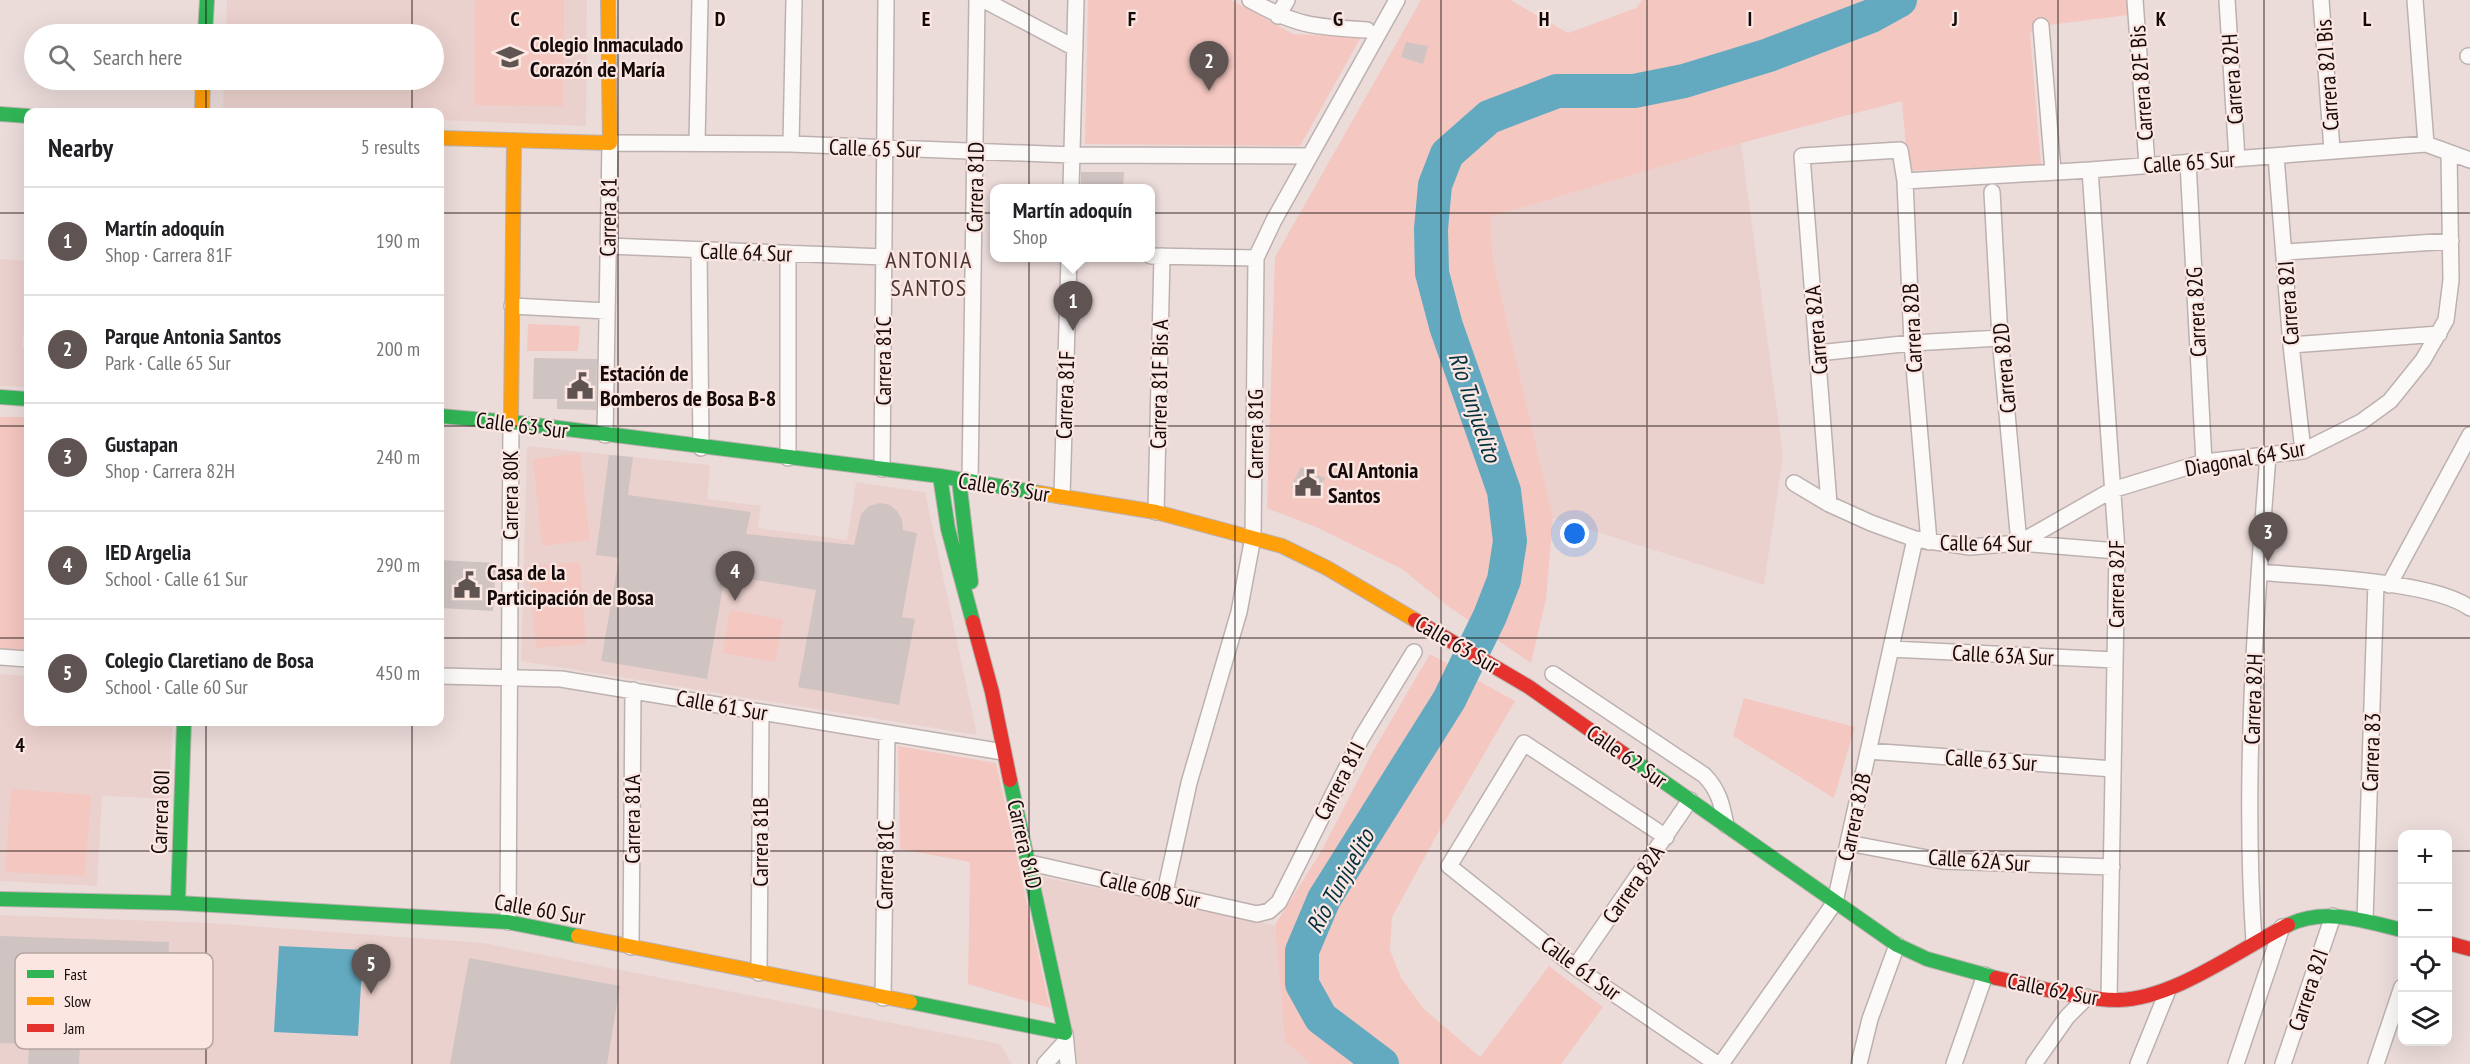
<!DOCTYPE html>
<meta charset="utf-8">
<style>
body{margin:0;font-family:"PT Sans Narrow",sans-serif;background:#f6f6f6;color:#202124}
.controls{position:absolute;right:18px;bottom:18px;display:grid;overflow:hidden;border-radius:12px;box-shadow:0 6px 24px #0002}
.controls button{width:54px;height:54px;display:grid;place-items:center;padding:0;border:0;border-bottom:2px solid #e0e0e0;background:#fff;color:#202124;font:30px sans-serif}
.you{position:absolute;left:1575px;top:534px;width:21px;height:21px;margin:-15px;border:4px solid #fff;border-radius:50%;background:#1a73e8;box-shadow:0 0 0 9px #1a73e833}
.badge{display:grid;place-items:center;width:39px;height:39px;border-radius:50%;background:#5f5452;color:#fff;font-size:20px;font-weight:700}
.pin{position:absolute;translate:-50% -50px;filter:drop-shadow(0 2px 3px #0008)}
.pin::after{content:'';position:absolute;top:32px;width:21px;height:18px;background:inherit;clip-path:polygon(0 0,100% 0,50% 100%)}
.popup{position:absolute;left:990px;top:184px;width:165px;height:78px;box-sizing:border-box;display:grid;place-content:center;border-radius:12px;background:#fff;filter:drop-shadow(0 2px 4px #0005);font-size:20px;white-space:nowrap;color:#757577}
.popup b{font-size:22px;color:#202124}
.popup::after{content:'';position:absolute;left:50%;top:100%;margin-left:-12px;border:12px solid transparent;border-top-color:#fff}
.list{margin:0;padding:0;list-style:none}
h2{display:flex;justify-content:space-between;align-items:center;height:78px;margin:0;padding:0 24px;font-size:26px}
h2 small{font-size:20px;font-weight:400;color:#757577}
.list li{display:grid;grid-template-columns:39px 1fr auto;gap:18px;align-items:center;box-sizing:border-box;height:108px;padding:0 24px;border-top:2px solid #e0e0e0}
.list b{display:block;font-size:22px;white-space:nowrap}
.list p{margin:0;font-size:20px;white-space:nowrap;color:#757577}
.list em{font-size:20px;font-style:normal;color:#757577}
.icon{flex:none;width:33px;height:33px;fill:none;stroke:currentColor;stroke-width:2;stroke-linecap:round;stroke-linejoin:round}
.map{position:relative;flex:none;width:2470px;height:1064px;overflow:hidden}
.search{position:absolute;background:#fff;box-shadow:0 6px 24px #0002;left:24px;top:24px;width:420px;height:66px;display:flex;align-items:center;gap:15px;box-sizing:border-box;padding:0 21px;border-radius:33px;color:#757577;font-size:22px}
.panel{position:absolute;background:#fff;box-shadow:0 6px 24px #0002;left:24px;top:108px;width:420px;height:618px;border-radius:12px}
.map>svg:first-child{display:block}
</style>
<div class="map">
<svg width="2470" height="1064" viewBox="0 0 2470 1064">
<rect width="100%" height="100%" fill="#ebdcda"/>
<path fill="#ebd1cd" d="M227 0H587L586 126 440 120V112L223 111 224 80H434V34H226Z
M1741 143 1783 456 1764 585 1553 518 1493 261 1490 217Z
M0 259 27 261 24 296 28 297V335H23L22 347 28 348V387L0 386Z
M527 446 710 465 707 499 761 506 758 528 847 540 856 482 925 492 977 735 521 661Z
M0 674 28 676V722H173L169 799 102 796 97 886 0 881Z
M1038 876 1275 925 1285 1040 1311 1064H1078Z
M0 915 210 923 483 943 1000 1044 1012 1064H0Z"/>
<path fill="#f4c7c0" d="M475 0H564L563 106 474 105Z
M1088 0H1231L1293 34 1361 37 1300 146 1085 144Z
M1421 0H1510L1568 33 1636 8 1642 0H2135L2136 14 2041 26 2030 32 2041 165 1908 171 1902 101 1741 143 1490 217 1493 261 1553 518 1546 599 1531 663 1449 607 1402 569 1316 527 1267 508 1275 257Z
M528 324 580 326 578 351H527Z
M0 417H28V650L0 648Z
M580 453 590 540 542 546 533 459Z
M580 562 586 644 536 648 529 566Z
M730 610 783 620 775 662 723 653Z
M1430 654 1515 701 1438 833 1392 917 1390 950 1401 978 1424 1009 1480 1057 1549 966 1603 1007 1561 1064H1311L1285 1041 1275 925 1322 850 1372 753Z
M1744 698 1855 727 1834 798 1733 736Z
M898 746 996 763 1050 1008 968 984 970 862 900 849Z
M11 789 91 795 85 876 5 872Z"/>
<path fill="#63aac0" d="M279 946 363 950 358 1036 274 1032Z"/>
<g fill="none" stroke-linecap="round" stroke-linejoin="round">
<path stroke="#63aac0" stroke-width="34" d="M1382 1064 1321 1018 1302 984V951L1324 899 1449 700 1490 616 1504 580 1510 541 1504 491 1446 326 1432 273 1431 229 1435 185 1447 154 1489 117 1557 91H1634L1684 81 1769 55 1871 16 1900 0"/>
</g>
<path fill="#cfc4c2" d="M1406 42 1428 46 1423 64 1401 57Z
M1081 172H1124L1123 189H1081Z
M534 358 597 359 596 410 557 409V399H533Z
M609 455 633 457 628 495 751 512 746 534 854 545 861 514 869 506 880 503 890 505 897 511 902 519 903 530 917 533 902 617 915 619 899 705 798 687 816 590 725 575 707 679 601 661 619 558 596 555Z
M1301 467 1325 478 1316 498 1291 487Z
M440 560 496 563 493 611 440 608Z
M0 936 169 942 164 1048 80 1045 79 1064H28L29 1044 0 1043Z
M469 958 620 986 607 1064H450Z"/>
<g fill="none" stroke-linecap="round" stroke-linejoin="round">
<defs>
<path id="street" d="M984 0 1075 48
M1250 0C1296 26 1315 27 1367 30
M2135 0 2147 165
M2227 0 2237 159
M2321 0 2332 150
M2415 0 2426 144
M1278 16 1287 0
M2041 26 2053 171
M2468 56H2470
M697 142 700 0
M791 144 794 0
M2276 156 2291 345 2303 451
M2188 162 2204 462
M2090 170 2117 551 2109 999
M1905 181 2090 170 2426 144 2470 160
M1071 188 1076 0
M1992 192 2000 338 2019 543 2112 490 2204 462 2303 451 2361 422 2390 401 2423 360 2446 320 2451 280 2449 153
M608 246 884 257
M699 250 701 448
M2285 252 2451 241
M1151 256 1256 258
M512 306 607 311
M2291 345 2439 334
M1818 353 1912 343 2000 338
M605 435 610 143 791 144 1072 155 1310 156
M788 458V253
M882 469 886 0
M970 481 977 0
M1794 483 1829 504 1871 523 1915 539 1970 547 2019 543 2117 551
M1062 496 1069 258
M1829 504 1802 156 1900 150 1905 181 1912 343 1929 542
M1156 512 1162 256
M2259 572C2309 577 2431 580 2470 608
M2389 585 2470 435
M1891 649 2115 660
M0 657 28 659
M1553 674 1704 775C1719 790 1722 805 1726 825
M440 676 561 679 1003 752
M1868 751 2113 769
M1666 837 1524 743 1449 866 1575 967 1717 1064
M1848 843 1943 861 2112 867
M1030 863 1257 914 1269 911 1279 902 1362 737 1414 652
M1165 892 1189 783 1239 612 1253 537 1256 258 1274 220 1397 0
M2365 920 2376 583
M508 922 511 422
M2254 942C2243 780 2255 618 2268 456
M631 947 633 690
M1575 967 1690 800
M759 973 761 712
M883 998 887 733
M1065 1034 1068 1064
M1045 1064 1066 1041
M1721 1064 1835 902 1915 539
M1859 1064 1870 1019 1897 945
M1954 1064 1985 975
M2034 1064 2067 1017 2087 997
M2138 1064 2168 990
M2236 1064 2282 927
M2283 1064 2333 916
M2376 1064 2402 987"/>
<path id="fast" d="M205 34 207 0
M0 114 28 116
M0 397 28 399
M440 416 511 422 940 476 1039 493
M940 476 948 529 973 622
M959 480 971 582
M1624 754 1897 945 1927 959 1996 978
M0 899 178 903 508 922 578 936
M178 903 184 722
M2288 925C2325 907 2365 921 2402 930
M910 1002 1065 1033 1010 780"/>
<path id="slow" d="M202 112 203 80
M440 138 610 143 608 0
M511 422 514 140
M1039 493 1156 512 1282 546 1327 568 1415 620
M578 936 910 1002"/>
<path id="jam" d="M1415 620 1529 687 1624 754
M973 622 992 692 1010 780
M2448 943 2470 949
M1996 978C2035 986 2078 1000 2118 1000 2174 999 2238 950 2288 925"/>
</defs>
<use href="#street" stroke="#bcb1af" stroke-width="18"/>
<use href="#fast" stroke="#bcb1af" stroke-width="16"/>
<use href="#slow" stroke="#bcb1af" stroke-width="16"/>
<use href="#jam" stroke="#bcb1af" stroke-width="16"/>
<use href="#street" stroke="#fcfaf9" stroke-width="15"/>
<use href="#fast" stroke="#30b455" stroke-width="14"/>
<use href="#slow" stroke="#ff9f0a" stroke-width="14"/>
<use href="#jam" stroke="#e5322d" stroke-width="14"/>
</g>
<path fill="none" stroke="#130a09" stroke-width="1.5" stroke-opacity="0.55" d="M206 0V34M412 0V34M618 0V1064M823 0V1064M1029 0V1064M1235 0V1064M1441 0V1064M1647 0V1064M1852 0V1064M2058 0V1064M2264 0V1064M206 80V112M412 80V112M0 213H28M440 213H2470M0 426H28M440 426H2470M0 638H28M440 638H2470M206 722V1064M412 722V1064M0 851H2402M2448 851H2470"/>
<defs>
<symbol id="school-bare" viewBox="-9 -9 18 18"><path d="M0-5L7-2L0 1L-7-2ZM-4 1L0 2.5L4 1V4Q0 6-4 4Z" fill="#5f5452" stroke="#fbe6e2" stroke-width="2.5" paint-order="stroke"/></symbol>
<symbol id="civic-bare" viewBox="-9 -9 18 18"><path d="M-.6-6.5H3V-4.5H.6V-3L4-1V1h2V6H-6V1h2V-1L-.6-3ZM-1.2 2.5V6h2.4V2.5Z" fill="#5f5452" stroke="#fbe6e2" stroke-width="2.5" paint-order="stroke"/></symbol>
</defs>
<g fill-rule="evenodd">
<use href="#school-bare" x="491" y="38" width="38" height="38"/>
<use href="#civic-bare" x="561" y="367" width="38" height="38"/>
<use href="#civic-bare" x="1289" y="464" width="38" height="38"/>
<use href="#civic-bare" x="448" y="566" width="38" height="38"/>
</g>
<g text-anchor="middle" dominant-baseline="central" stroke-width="4.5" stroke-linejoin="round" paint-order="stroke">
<g font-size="22" font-weight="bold" fill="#130a09" stroke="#fbe6e2" text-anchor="start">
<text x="530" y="44">Colegio Inmaculado<tspan x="530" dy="25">Corazón de María</tspan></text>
<text x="600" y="373">Estación de<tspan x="600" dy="25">Bomberos de Bosa B-8</tspan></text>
<text x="1328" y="470">CAI Antonia<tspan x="1328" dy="25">Santos</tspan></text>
<text x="487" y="572">Casa de la<tspan x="487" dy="25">Participación de Bosa</tspan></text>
</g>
<g font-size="22" fill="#130a09" stroke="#fbe6e2">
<text transform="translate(2327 75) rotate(-94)">Carrera 82I Bis</text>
<text transform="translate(2232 79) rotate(-94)">Carrera 82H</text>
<text transform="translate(2141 83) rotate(-94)">Carrera 82F Bis</text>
<text transform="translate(875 148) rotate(2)">Calle 65 Sur</text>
<text transform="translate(2189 162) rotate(-4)">Calle 65 Sur</text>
<text transform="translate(975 187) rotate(-89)">Carrera 81D</text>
<text transform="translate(608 217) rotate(-89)">Carrera 81</text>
<text transform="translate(746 252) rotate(2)">Calle 64 Sur</text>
<text transform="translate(2288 303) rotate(-94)">Carrera 82I</text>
<text transform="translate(2196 312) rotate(-93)">Carrera 82G</text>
<text transform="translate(1912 328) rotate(-93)">Carrera 82B</text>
<text transform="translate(1816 330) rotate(-95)">Carrera 82A</text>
<text transform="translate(883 361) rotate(-90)">Carrera 81C</text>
<text transform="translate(2004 368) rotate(-95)">Carrera 82D</text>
<text transform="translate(1159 384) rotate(-89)">Carrera 81F Bis A</text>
<text transform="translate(1065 395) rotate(-88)">Carrera 81F</text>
<text transform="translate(522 425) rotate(7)">Calle 63 Sur</text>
<text transform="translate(1255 434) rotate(-90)">Carrera 81G</text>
<text transform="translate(2245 458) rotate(-10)">Diagonal 64 Sur</text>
<text transform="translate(1004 487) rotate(9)">Calle 63 Sur</text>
<text transform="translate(510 495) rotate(-90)">Carrera 80K</text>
<text transform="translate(1986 543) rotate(1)">Calle 64 Sur</text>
<text transform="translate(2116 584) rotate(-90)">Carrera 82F</text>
<text transform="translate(1457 644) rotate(30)">Calle 63 Sur</text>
<text transform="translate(2003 655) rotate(3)">Calle 63A Sur</text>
<text transform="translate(2253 699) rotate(-88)">Carrera 82H</text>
<text transform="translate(722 705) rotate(10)">Calle 61 Sur</text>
<text transform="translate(2371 752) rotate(-88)">Carrera 83</text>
<text transform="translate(1627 756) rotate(35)">Calle 62 Sur</text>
<text transform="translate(1991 760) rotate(4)">Calle 63 Sur</text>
<text transform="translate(1339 781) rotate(-63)">Carrera 81I</text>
<text transform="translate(160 812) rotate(-88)">Carrera 80I</text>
<text transform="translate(1854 817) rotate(-78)">Carrera 82B</text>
<text transform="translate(632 819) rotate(-90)">Carrera 81A</text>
<text transform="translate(760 842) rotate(-90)">Carrera 81B</text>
<text transform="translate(1025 844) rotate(77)">Carrera 81D</text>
<text transform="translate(1979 860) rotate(4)">Calle 62A Sur</text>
<text transform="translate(885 865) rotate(-89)">Carrera 81C</text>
<text transform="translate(1633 884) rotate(-55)">Carrera 82A</text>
<text transform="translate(1150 889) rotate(13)">Calle 60B Sur</text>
<text transform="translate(540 909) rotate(10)">Calle 60 Sur</text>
<text transform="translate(1581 968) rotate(36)">Calle 61 Sur</text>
<text transform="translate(2053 989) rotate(11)">Calle 62 Sur</text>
<text transform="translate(2308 990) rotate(-72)">Carrera 82I</text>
</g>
<g font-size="24" letter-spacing="1.5" fill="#4b3633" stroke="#fbe6e2">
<text x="929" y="259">ANTONIA<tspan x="929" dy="28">SANTOS</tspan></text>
</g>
<g font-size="24" font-style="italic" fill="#01313f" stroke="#fbe6e2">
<text transform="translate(1475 407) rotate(71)">Río Tunjuelito</text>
<text transform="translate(1340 881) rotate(-61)">Río Tunjuelito</text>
</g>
</g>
<rect x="15" y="953" width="198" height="96" rx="9" fill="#fbe6e2" stroke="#b5a4a1" stroke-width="1.5"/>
<rect x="27" y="970" width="27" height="8" fill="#30b455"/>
<rect x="27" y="997" width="27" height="8" fill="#ff9f0a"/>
<rect x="27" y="1024" width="27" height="8" fill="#e5322d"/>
<g font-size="16" fill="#130a09">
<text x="64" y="980">Fast</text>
<text x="64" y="1007">Slow</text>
<text x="64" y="1034">Jam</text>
</g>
<g font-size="20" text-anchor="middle" font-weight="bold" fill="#130a09" stroke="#fbe6e2" stroke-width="4.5" stroke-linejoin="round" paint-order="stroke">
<text x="515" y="26">C</text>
<text x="720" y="26">D</text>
<text x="926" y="26">E</text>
<text x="1132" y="26">F</text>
<text x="1338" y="26">G</text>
<text x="1544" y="26">H</text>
<text x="1750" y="26">I</text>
<text x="1955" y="26">J</text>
<text x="2161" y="26">K</text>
<text x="2367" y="26">L</text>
<text x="20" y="752">4</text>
</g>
</svg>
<div class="controls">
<button>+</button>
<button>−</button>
<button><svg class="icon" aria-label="locate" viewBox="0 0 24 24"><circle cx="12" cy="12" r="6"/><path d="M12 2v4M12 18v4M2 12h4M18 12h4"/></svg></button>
<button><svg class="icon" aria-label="layers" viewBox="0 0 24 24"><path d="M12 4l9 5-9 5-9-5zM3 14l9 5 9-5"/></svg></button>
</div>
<div class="you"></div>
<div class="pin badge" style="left:1073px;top:331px">1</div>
<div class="popup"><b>Martín adoquín</b>Shop</div>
<div class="pin badge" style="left:1209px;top:91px">2</div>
<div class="pin badge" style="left:2268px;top:562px">3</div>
<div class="pin badge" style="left:735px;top:601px">4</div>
<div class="pin badge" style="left:371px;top:994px">5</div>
<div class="search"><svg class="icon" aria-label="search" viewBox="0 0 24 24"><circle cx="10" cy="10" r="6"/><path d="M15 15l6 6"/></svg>Search here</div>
<section class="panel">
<h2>Nearby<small>5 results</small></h2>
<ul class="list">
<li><span class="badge">1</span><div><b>Martín adoquín</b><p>Shop · Carrera 81F</p></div><em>190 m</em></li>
<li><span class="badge">2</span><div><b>Parque Antonia Santos</b><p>Park · Calle 65 Sur</p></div><em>200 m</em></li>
<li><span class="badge">3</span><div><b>Gustapan</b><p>Shop · Carrera 82H</p></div><em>240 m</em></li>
<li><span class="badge">4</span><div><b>IED Argelia</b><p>School · Calle 61 Sur</p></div><em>290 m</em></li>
<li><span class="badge">5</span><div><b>Colegio Claretiano de Bosa</b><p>School · Calle 60 Sur</p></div><em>450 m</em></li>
</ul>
</section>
</div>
